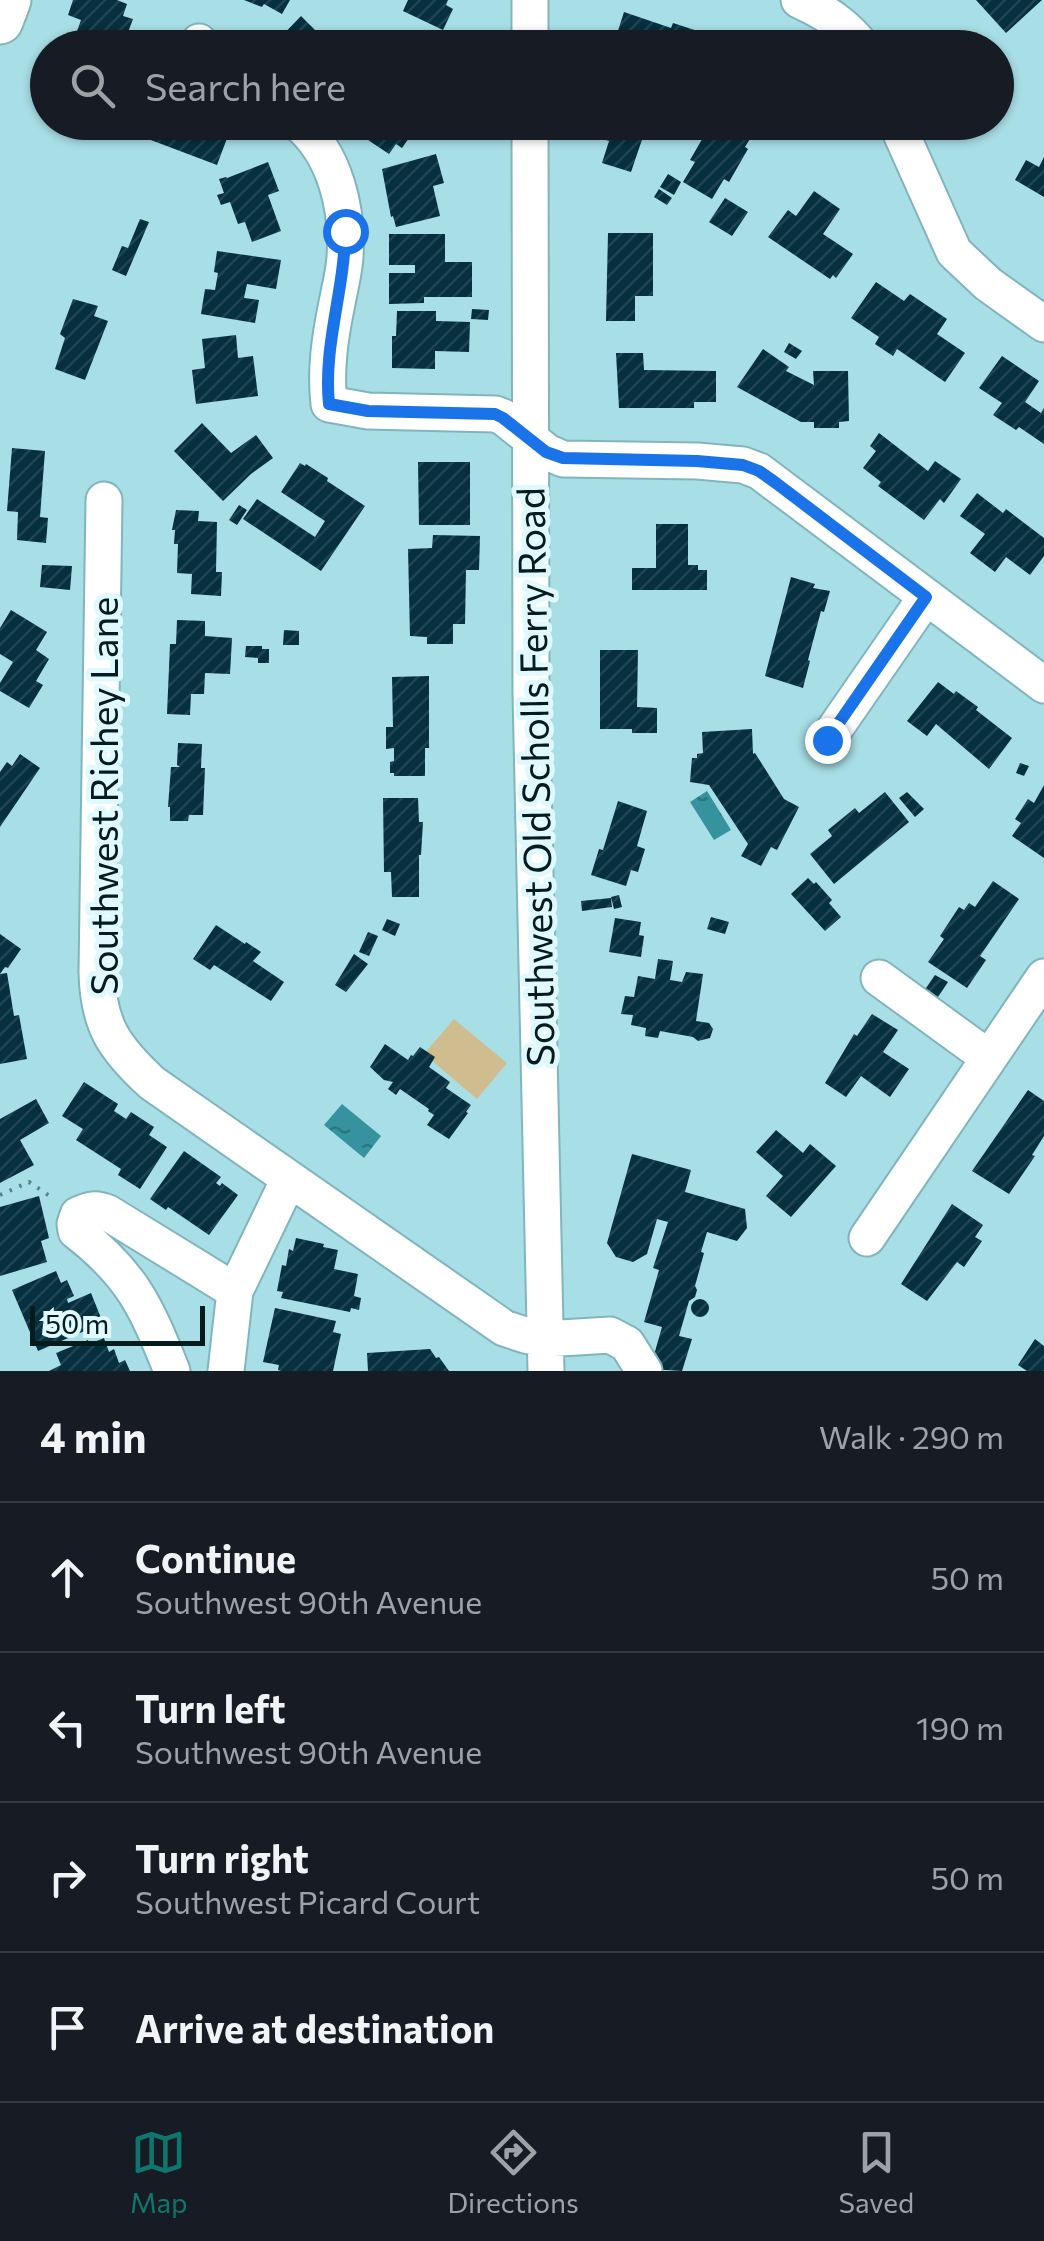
<!DOCTYPE html>
<meta charset="utf-8">
<style>
body{margin:0;font-family:Commissioner,sans-serif;background:#242831;color:#f1f3f6}
.scale{position:absolute;left:30px;bottom:25px;width:175px;box-sizing:border-box;padding-left:10px;border:5px solid #051b1e;border-top:0;font-size:28px;line-height:35px;white-space:nowrap;color:#051b1e;-webkit-text-stroke:8px #dff9fe;paint-order:stroke}
.stop{position:absolute;width:30px;height:30px;margin:-22px;border:8px solid #1a73e8;border-radius:50%;background:#fff}
.stop.end{background:#1a73e8;border-color:#fff;box-shadow:0 2px 10px #0008}
.list{margin:0;padding:0;list-style:none}
h2{display:flex;justify-content:space-between;align-items:center;height:130px;margin:0;padding:0 40px;font-size:42px}
h2 small{font-size:32px;font-weight:400;color:#9ea1a6}
.list li{display:grid;grid-template-columns:65px 1fr auto;gap:30px;align-items:center;box-sizing:border-box;height:150px;padding:0 40px;border-top:2px solid #363941}
.list b{display:block;font-size:38px;white-space:nowrap}
.list p{margin:0;font-size:32px;white-space:nowrap;color:#9ea1a6}
.list em{font-size:32px;font-style:normal;color:#9ea1a6}
.icon{flex:none;width:55px;height:55px;fill:none;stroke:currentColor;stroke-width:2;stroke-linecap:round;stroke-linejoin:round}
.map{position:relative;flex:none;width:1044px;height:1371px;overflow:hidden}
.search{position:absolute;background:#171b24;box-shadow:0 2px 8px #0004;left:30px;right:30px;top:30px;height:110px;display:flex;align-items:center;gap:25px;box-sizing:border-box;padding:0 35px;border-radius:55px;color:#9ea1a6;font-size:38px}
.sheet{height:730px;background:#171b24}
nav{display:flex;justify-content:space-around;align-items:center;box-sizing:border-box;height:140px;border-top:2px solid #363941;background:#171b24;font-size:28px;color:#9ea1a6}
nav a{display:grid;justify-items:center;gap:5px}
nav .on{color:#0f766e}
.map>svg:first-child{display:block}
</style>
<div class="map">
<svg width="1044" height="1371" viewBox="0 0 1044 1371">
<defs>
<pattern id="water-ripples" width="26" height="14" patternUnits="userSpaceOnUse" patternTransform="scale(2.5)"><rect width="26" height="14" fill="#37929f"/><path d="M2 4q2-2 4 0t4 0M15 11q2-2 4 0t4 0" fill="none" stroke="#2c7681"/></pattern>
<pattern id="building-hatch" width="6" height="6" patternUnits="userSpaceOnUse" patternTransform="scale(2.5)"><rect width="6" height="6" fill="#062f3f"/><path d="M-1 1l2-2M0 6l6-6M5 7l2-2" fill="none" stroke="#204452"/></pattern>
</defs>
<rect width="100%" height="100%" fill="#a8dee6"/>
<path fill="#d0bd8f" d="M454 1019 507 1063 477 1099 424 1054Z"/>
<path fill="url(#water-ripples)" d="M707 791 731 830 714 840 690 802Z
M342 1104 381 1136 364 1158 324 1125Z"/>
<path fill="url(#building-hatch)" d="M73 0H117L127 4 123 16 133 19 122 48H71L81 20 68 15Z
M244 0H290L282 14 264 4 262 7Z
M408 0H448L446 5 453 9 443 30 403 11Z
M976 0H1042L1006 33Z
M624 12 671 28 673 23 719 38 716 48H639L615 40Z
M301 16 326 41 334 33 347 45 345 48H282L276 42Z
M130 122H209L208 125 229 133 217 165 127 131Z
M380 122H420L402 148 396 144 389 154 368 140Z
M599 122H648L631 172 602 163 609 141 594 136Z
M712 122H760L745 147 748 149 729 182 724 179 712 199 683 182 695 162 690 160Z
M436 154 444 183 433 186 440 216 396 227 393 216 391 217 382 169Z
M1044 157V197L1015 180 1026 160 1039 167Z
M268 162 279 191 268 195 281 231 252 242 245 222 238 224 230 202 221 205 217 195 224 193 219 179 226 177 227 178Z
M668 174 681 182 674 195 660 187Z
M659 189 672 198 667 205 654 197Z
M814 191 840 209 823 234 853 254 836 278 833 275 830 279 768 237 788 210 796 216Z
M725 198 748 212 732 236 709 222Z
M140 219 149 222 126 276 112 270 122 246 128 248Z
M608 233H653V296H635V321H606Z
M389 234H445V262H472V297H424V303L389 304V273H415V265H389Z
M217 251 281 260 276 289 247 284 244 298 259 300 255 323 201 314 205 289 215 290 218 273 214 272Z
M876 282 904 301 910 294 947 319 937 334 965 353 945 382 897 349 893 356 875 344 879 337 851 318Z
M73 299 98 306 94 316 108 321 85 380 55 369 65 338 60 334Z
M472 309 489 310 488 320 471 319Z
M397 311H436V321L470 322 469 352 435 351V369L392 368V336H396Z
M236 335 238 358 253 356 258 396 196 404 192 370 205 368 202 339Z
M789 343 802 351 796 359 784 352Z
M763 349 789 367 786 371 814 385 813 371H848L849 421 839 422V428H814V422H801L737 387Z
M616 353H643L644 370 716 371V402H694V408H619Z
M1002 356 1039 381 1025 402 1041 413 1044 408V444L1019 427 1016 430 993 415 1002 403 979 388Z
M202 423 231 453 256 435 273 458 251 474 223 501 174 451Z
M879 433 928 471 935 461 961 479 944 503 940 499 924 520 878 486 881 482 863 468 876 451 870 446Z
M12 448 45 451 40 517 48 518 46 543 17 540 18 512 7 511Z
M418 462H470V525H419Z
M300 463 305 466 306 464 328 478 327 481 365 506 321 571 243 519 257 499 315 537 325 521 281 492Z
M977 493 1003 513 1006 509 1044 538V556L1030 575 1006 557 995 572 970 553 985 534 960 516Z
M239 505 247 510 237 525 229 520Z
M176 510 199 511 198 521 217 522 216 572H222L221 596 191 594 192 574 177 573 178 544H174L175 530H172Z
M656 524H688V565H698V570H707V590H632V568H656Z
M433 535 480 536 479 570H466L465 624H453V644H427V637L410 636 408 549 432 548Z
M42 565 72 566 70 590 40 587Z
M791 577 815 584 813 588 830 591 824 612 821 611 808 660 810 661 803 688 765 676Z
M11 610 47 632 36 650 49 659 36 681 43 685 29 708 0 691V683L13 662 0 654V628Z
M177 620 205 621V636L232 638 230 674 205 673 204 694H191L190 715 167 714 170 644H176Z
M284 630 299 631V645H283Z
M246 646H262V649H269V663H258V658L245 657Z
M600 650H638L637 707 657 708V733H632V729H600Z
M429 676V748H425V776H394V773H390V762L394 761V748L386 749V727H393L392 677Z
M938 682 954 694 956 691 978 707 976 710 1012 738 989 769 936 724 927 736 907 721Z
M752 729 753 754 755 753 784 799 799 807 777 850 771 847 761 866 741 856 748 844 709 785 690 782 692 758H697V754L703 753 702 732Z
M178 743 202 744 201 768H205L203 815H189L188 821H170V807H168L171 767H180L177 765Z
M20 754 40 768 0 827V772L7 762 12 766Z
M1020 763 1029 766 1024 776 1016 773Z
M1044 785V858L1012 836 1021 823 1015 819 1028 799 1034 803Z
M885 792 909 822 834 884 810 854 832 836 828 830 855 808 859 813Z
M907 792 924 809 915 817 899 798Z
M383 798H418L419 822H423L421 855H419V897H392L391 872H384Z
M618 801 647 811 637 846 645 849 638 872 631 870 626 886 591 875 599 849 603 850Z
M808 878 814 884 816 882 832 900 829 903 841 917 825 931 791 894Z
M993 881 1019 899 980 956 986 960 967 988 928 962 944 939 940 936 959 907 964 910 969 903 975 907Z
M619 895 622 907 614 909 611 897Z
M611 898 612 907 582 911 581 901Z
M711 917 729 922 725 934 707 929Z
M615 918 641 922 639 935 644 936 641 957 609 952Z
M387 919 400 924 395 936 382 930Z
M216 925 245 944 246 942 261 952 253 961 284 982 271 1001 214 965 210 970 193 959Z
M368 932 378 936 369 956 359 952Z
M0 934 21 949 8 968 5 967 0 974Z
M354 954 368 964 346 992 335 985Z
M658 959 673 961 670 980 682 982 686 972 703 974 696 1021 709 1023 713 1029 710 1038 698 1041 693 1037 660 1031 658 1038 645 1036 646 1028 631 1025 633 1015 621 1014 625 996 634 997 638 976 655 979Z
M7 973 14 1016 19 1015 27 1059 0 1064V974Z
M935 975 948 982 936 1000 924 991Z
M872 1014 898 1030 883 1052 909 1069 890 1097 861 1076 846 1097 825 1083 854 1034 857 1036Z
M385 1044 408 1060 411 1055 413 1056 420 1047 435 1057 429 1067 450 1082 446 1088 471 1105 466 1112 468 1113 449 1139 427 1125 434 1115 428 1111 429 1109 400 1089 396 1095 388 1089 393 1082 384 1080 370 1067Z
M84 1082 118 1104 114 1111 126 1119 131 1112 154 1127 149 1135 167 1147 140 1189 118 1175 121 1169 76 1140 83 1129 62 1116Z
M1028 1090 1044 1101V1136L1032 1155 1035 1156 1009 1194 972 1171Z
M36 1099 49 1123 20 1140 34 1165 0 1183V1119Z
M776 1130 803 1153 810 1144 836 1166 791 1217 766 1196 783 1176 756 1152Z
M184 1151 221 1177 216 1183 220 1186 222 1183 238 1195 209 1235 168 1207 166 1210 150 1199Z
M632 1154 691 1170 685 1192 745 1209 747 1228 737 1241 707 1232 701 1252 704 1253 695 1286 697 1290 695 1297 689 1301 679 1336 692 1339 682 1371 650 1369 662 1327 644 1322 659 1270 653 1268 668 1222 657 1219 647 1254 633 1262 616 1257 607 1243Z
M39 1196 49 1238 41 1241 47 1262 0 1276V1207Z
M952 1204 983 1225 975 1237 982 1241 964 1267 957 1262 927 1301 901 1284Z
M296 1238 324 1244 323 1247 338 1250 334 1269 358 1274 354 1296 361 1298 359 1310 351 1308 350 1312 281 1298 283 1292 277 1291 282 1265 286 1266 289 1249 293 1251Z
M56 1271 61 1283 67 1280 74 1296 67 1299 68 1303 91 1293 103 1323 38 1351 12 1290Z
M691 1308a9 9 0 1 1 18 0a9 9 0 1 1-18 0Z
M275 1308 336 1321 333 1332 341 1334 333 1371H281L278 1370 279 1365 263 1362Z
M104 1338 109 1352 114 1349 119 1363 125 1360 130 1371H49L61 1365 56 1353 88 1340 89 1344Z
M1035 1339 1044 1346V1371H1027L1018 1365Z
M430 1349 436 1358 439 1357 449 1371H368L367 1353Z"/>
<g fill="none" stroke-linecap="round" stroke-linejoin="round">
<defs>
<path id="minor" d="M799 0C825 12 845 24 863 48
M199 42 205 48
M530 48V0
M297 122C336 154 348 210 345 257 344 272 340 288 337 303 330 337 325 370 329 404L368 411 495 414 503 417 547 452 563 459 697 461 743 465 759 471 1044 685
M530 122 531 693 546 1371
M896 122 954 252 988 284 1044 324
M104 500 97 972C98 1025 114 1048 152 1083L504 1328 525 1335 545 1339 610 1335 627 1344 644 1371
M827 740 926 597
M879 978 989 1058
M867 1238 1044 977
M172 1371C146 1307 133 1275 76 1231L75 1224 78 1215C90 1209 96 1208 108 1213L235 1291
M226 1371 235 1291 289 1179"/>
<path id="major" d="M0 21 8 0"/>
</defs>
<use href="#minor" stroke="#80b5be" stroke-width="39"/>
<use href="#major" stroke="#80b5be" stroke-width="49"/>
<path stroke="#598085" stroke-width="4" stroke-dasharray="2.5 8" stroke-linecap="butt" d="M0 1195 29 1182 54 1199"/>
<use href="#minor" stroke="#fff" stroke-width="35"/>
<use href="#major" stroke="#fff" stroke-width="45"/>
</g>
<g fill="none" stroke-linecap="round" stroke-linejoin="round">
<path stroke="#1a73e8" stroke-width="12" d="M345 231C345 289 323 345 329 404L368 411 495 414 503 418 546 452 563 458 697 461 743 465 759 471 776 483 926 597 827 740"/>
</g>
<g text-anchor="middle" dominant-baseline="central" stroke-width="10" stroke-linejoin="round" paint-order="stroke">
<g font-size="38" fill="#051b1e" stroke="#dff9fe">
<text transform="translate(534 777) rotate(-91)">Southwest Old Scholls Ferry Road</text>
<text transform="translate(102 796) rotate(-90)">Southwest Richey Lane</text>
</g>
</g>
</svg>
<div class="scale">50 m</div>
<div class="stop" style="left:345px;top:231px"></div>
<div class="stop end" style="left:827px;top:740px"></div>
<div class="search"><svg class="icon" aria-label="search" viewBox="0 0 24 24"><circle cx="10" cy="10" r="6"/><path d="M15 15l6 6"/></svg>Search here</div>
</div>
<section class="sheet">
<h2>4 min<small>Walk · 290 m</small></h2>
<ul class="list">
<li><svg class="icon" aria-label="ahead" viewBox="0 0 24 24"><path d="M12 20V5M6 11l6-6 6 6"/></svg><div><b>Continue</b><p>Southwest 90th Avenue</p></div><em>50 m</em></li>
<li><svg class="icon" aria-label="left" viewBox="0 0 24 24"><path d="M17 20v-9H6M10 6l-5 5 5 5"/></svg><div><b>Turn left</b><p>Southwest 90th Avenue</p></div><em>190 m</em></li>
<li><svg class="icon" aria-label="right" viewBox="0 0 24 24"><path d="M7 20v-9h11M14 6l5 5-5 5"/></svg><div><b>Turn right</b><p>Southwest Picard Court</p></div><em>50 m</em></li>
<li><svg class="icon" aria-label="arrive" viewBox="0 0 24 24"><path d="M6 21V4h12l-3 4 3 4H6"/></svg><div><b>Arrive at destination</b></div></li>
</ul>
</section>
<nav>
<a class="on"><svg class="icon" aria-label="map" viewBox="0 0 24 24"><path d="M3 6l6-2 6 2 6-2v14l-6 2-6-2-6 2zM9 4v14M15 6v14"/></svg>Map</a>
<a><svg class="icon" aria-label="directions" viewBox="0 0 24 24"><path d="M12 3l9 9-9 9-9-9zM9 14v-3h6M13 9l2 2-2 2"/></svg>Directions</a>
<a><svg class="icon" aria-label="saved" viewBox="0 0 24 24"><path d="M7 4h10v16l-5-4-5 4z"/></svg>Saved</a>
</nav>
